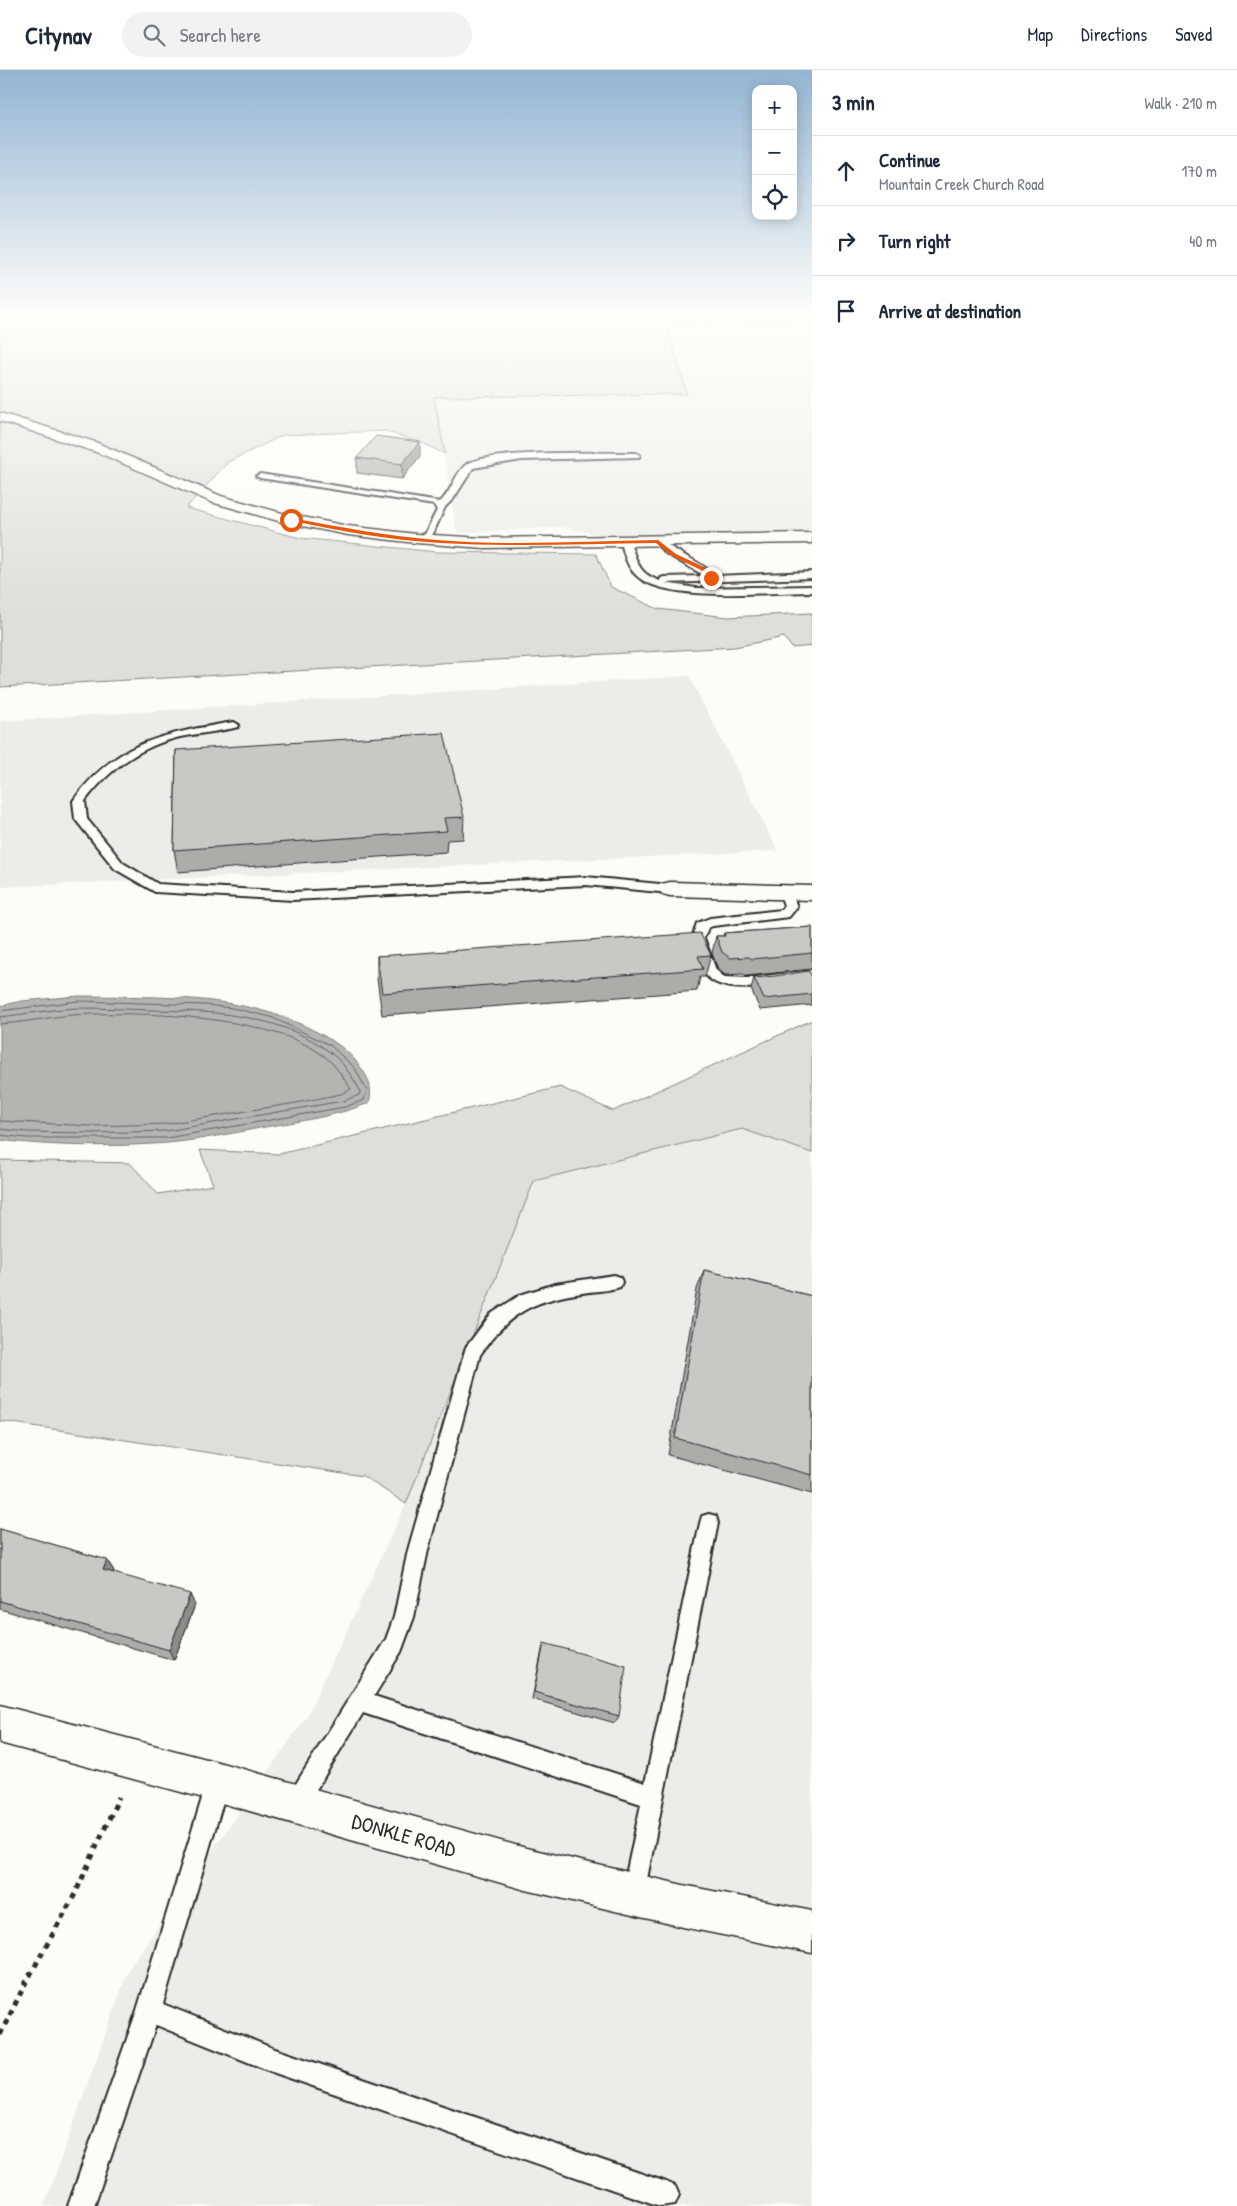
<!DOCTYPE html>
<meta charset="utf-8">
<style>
body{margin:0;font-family:"Patrick Hand",sans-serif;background:#f2f2f3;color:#1f2937}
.controls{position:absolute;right:15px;top:15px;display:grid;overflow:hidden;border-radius:10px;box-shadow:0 2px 12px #0003}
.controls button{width:45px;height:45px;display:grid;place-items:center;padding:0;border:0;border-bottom:1px solid #e0e1e3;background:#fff;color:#1f2937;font:25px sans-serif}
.stop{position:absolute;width:15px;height:15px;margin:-11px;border:4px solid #ea580c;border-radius:50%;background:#fff}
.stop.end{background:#ea580c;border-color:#fff;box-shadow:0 1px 5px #0008}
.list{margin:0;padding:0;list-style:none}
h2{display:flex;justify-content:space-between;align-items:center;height:65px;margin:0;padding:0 20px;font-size:21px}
h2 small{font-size:16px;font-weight:400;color:#747a83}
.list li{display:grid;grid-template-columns:32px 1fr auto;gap:15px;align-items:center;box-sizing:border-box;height:70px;padding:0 20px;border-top:1px solid #e0e1e3}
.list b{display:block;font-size:19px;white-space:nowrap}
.list p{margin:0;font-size:16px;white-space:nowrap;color:#747a83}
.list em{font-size:16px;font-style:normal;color:#747a83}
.icon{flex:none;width:28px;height:28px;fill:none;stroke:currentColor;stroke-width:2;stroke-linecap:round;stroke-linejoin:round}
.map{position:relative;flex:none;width:812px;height:2136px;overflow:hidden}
header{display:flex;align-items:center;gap:30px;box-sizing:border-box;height:70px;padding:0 25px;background:#fff;border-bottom:1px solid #e0e1e3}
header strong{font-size:24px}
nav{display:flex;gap:28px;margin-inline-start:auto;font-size:18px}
.search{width:350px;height:45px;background:#f2f2f3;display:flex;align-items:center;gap:12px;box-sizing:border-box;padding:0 18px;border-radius:28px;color:#747a83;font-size:19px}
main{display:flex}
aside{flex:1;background:#fff}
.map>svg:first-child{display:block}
</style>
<header>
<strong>Citynav</strong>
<div class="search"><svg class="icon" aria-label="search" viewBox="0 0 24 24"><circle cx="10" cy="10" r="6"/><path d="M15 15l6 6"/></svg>Search here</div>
<nav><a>Map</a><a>Directions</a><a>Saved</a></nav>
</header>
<main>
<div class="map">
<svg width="812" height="2136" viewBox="0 0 812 2136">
<rect width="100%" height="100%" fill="#fdfcf7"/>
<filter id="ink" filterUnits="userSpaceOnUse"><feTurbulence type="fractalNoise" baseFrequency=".02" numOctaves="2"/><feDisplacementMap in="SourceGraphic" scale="10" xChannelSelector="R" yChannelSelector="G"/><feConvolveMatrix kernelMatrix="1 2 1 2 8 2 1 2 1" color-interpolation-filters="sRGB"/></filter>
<g filter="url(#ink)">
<path fill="#edece8" d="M812 254V461L605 466 562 457 457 463 434 327 687 323 666 257Z
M689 606 778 781 0 817V651Z
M742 1059 812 1083V2136H44L129 1898 307 1646 406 1434 534 1111Z"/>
<path fill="#dfdeda" stroke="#858482" d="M0 244H801L812 249V254L667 257 687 324 434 327 445 384 420 372 385 361 283 365 228 392 186 438 300 468 437 482 596 484 611 517 658 539 728 547 812 543V576L792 578 784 567 735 577 0 617Z
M812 950V1083L742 1059 534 1111 406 1434 363 1406 0 1351V1090L130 1093 158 1124 213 1115 200 1080 279 1084 560 1017 613 1041Z"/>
<path fill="#b5b4b1" stroke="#7e7d7b" d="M78 926C159 927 244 923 317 962 331 970 344 977 354 989 366 1003 374 1015 369 1033 336 1046 301 1051 265 1057 233 1063 200 1070 168 1073 113 1077 54 1077 0 1070V936L22 931Z"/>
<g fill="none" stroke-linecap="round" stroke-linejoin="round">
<path stroke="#626261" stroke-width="1" d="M0 941 78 931 205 935 232 938 271 947 330 975 355 998 367 1021 364 1030 345 1037 167 1068H26L0 1065
M0 947C26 944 53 939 79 938 102 938 125 939 148 940 208 941 276 943 327 980 342 991 352 1005 360 1021L359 1025 343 1031 166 1061 90 1063 27 1062 0 1059
M0 954C24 953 48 947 72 945 138 941 285 944 333 994 340 1002 345 1011 351 1019L341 1024 296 1033 166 1054 90 1056 0 1051"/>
<defs>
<path id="lane" d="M636 383 640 385 639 387 522 390 473 398 454 428 445 437 430 470 426 473 422 470 437 440 434 435 260 408 256 406 260 404 440 432C452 422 455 402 467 394 489 380 604 383 636 383Z
M655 469H661C677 485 699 489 715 506L812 502V508L665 513 696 518 812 516V522C772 522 666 533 637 506 627 497 624 484 621 472L622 470H628C639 491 635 502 660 511L661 508 664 507 705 506 667 484 655 473Z
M234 652 239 655 238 657C219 662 199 663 180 667 141 676 109 699 85 731L87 749 123 793 158 814 293 822 586 807 670 815 676 819 670 823 586 815 293 830 155 822 115 799 75 749 73 731C115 671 167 663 234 652Z
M786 819 792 823 797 837 789 847 713 856 708 858 704 868 716 900 724 907 747 908 812 900V910C786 913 722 929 705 904 698 895 695 879 692 868L697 853 710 848 781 840 784 836 780 823Z
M614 1205 620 1207 622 1212 620 1217C608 1221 594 1221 582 1223 533 1230 507 1244 480 1285L428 1480 414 1547 401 1582 374 1626 645 1713 700 1453 702 1446 709 1444 716 1446 718 1453 644 1824 641 1832 633 1835 625 1832 622 1824 641 1734 363 1643 303 1741 295 1744 287 1741 284 1733 386 1569 394 1547 408 1480 466 1277 491 1244 520 1225 555 1214Z
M218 1701 226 1704 229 1712 163 1934 275 1979 666 2112 675 2116 679 2125 675 2134 660 2136 275 2003 156 1955 94 2136H68L137 1940 207 1712 210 1704Z"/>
<path id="street" d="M0 343 95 372 221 426 282 443 348 456 416 464 484 468 812 463V473L484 478 416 473 348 465 282 452 211 432 99 383 0 351Z
M670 812 812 816V830L670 826 662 824 659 819 662 814Z
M0 1635 218 1692 526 1778 683 1815 812 1841V1883L683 1857 526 1820 218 1732 0 1673Z"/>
</defs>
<use href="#lane" stroke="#2b2b2b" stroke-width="4"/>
<use href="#street" stroke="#2b2b2b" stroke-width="3"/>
<path stroke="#2b2b2b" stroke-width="5" stroke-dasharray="5.5 5.5" stroke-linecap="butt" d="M0 1965 24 1916 75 1824 119 1727"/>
<use href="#lane" fill="#fdfcf7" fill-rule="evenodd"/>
<use href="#street" fill="#fdfcf7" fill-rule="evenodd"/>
</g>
<path fill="#adaca9" stroke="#2b2b2b" d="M420 386 402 409 357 403V388Z
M176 680 464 747 463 769 447 770 446 782 178 802 174 780Z
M812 857V899L747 906 743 904 725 905 718 899 712 883 716 866H723L724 863Z
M711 885 705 907H700L697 921 382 945 377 908V886Z
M812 907V935L760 940 751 919 754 908Z
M704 1200 812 1226V1424L668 1385 697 1219Z
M0 1459 107 1490 114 1501 113 1503 195 1535 174 1590 0 1539Z
M544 1573 619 1646 615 1653 532 1629 542 1580Z"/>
<path fill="#8d8c89" stroke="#2b2b2b" d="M420 372V386L402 409V394Z
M107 1490 114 1501 110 1511 103 1500Z
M190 1524 195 1535 174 1590 169 1580Z"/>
<path fill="#c9c8c4" stroke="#2b2b2b" d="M376 366 420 372 402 394 357 388Z
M444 663 464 747 444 748 447 761 174 780 176 680Z
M812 857V883L752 889 749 887 730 888 722 882 716 866H725L724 863Z
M700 863 711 885 698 886 703 899 382 923 377 886Z
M809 901 812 907V924L764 929 754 908 775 906Z
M704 1200 812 1226V1405L675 1368Z
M0 1459 107 1490 103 1500 190 1524 169 1580 0 1531Z
M544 1573 626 1596 619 1646 534 1622Z"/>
</g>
<linearGradient id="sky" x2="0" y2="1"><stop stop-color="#93b4d2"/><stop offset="0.45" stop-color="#fefefb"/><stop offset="1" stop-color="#fefefb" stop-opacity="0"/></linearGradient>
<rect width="812" height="543" fill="url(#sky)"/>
<path fill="#ea580c" d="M291 448C339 457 388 466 437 470 510 476 585 471 658 470L676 484 706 498 713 508 709 509 703 501 672 486 656 473C584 474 512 477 440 473 389 470 338 461 289 450Z"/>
<g text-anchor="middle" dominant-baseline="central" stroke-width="4.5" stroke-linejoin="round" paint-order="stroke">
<g font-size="21" fill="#2b2b2b" stroke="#fdfcf7">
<text transform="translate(404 1765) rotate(16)">DONKLE ROAD</text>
</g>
</g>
</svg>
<div class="controls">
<button>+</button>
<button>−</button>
<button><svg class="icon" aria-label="locate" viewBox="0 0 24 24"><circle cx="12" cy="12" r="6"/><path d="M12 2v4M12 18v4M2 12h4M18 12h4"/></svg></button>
</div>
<div class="stop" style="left:291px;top:450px"></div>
<div class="stop end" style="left:711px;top:508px"></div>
</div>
<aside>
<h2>3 min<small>Walk · 210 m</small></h2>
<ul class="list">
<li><svg class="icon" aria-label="ahead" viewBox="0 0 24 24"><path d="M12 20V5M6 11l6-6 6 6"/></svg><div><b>Continue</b><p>Mountain Creek Church Road</p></div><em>170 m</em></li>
<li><svg class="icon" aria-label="right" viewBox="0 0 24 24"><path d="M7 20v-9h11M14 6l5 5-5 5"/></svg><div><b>Turn right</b></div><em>40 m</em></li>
<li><svg class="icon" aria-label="arrive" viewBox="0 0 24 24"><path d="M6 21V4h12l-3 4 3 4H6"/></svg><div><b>Arrive at destination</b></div></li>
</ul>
</aside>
</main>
